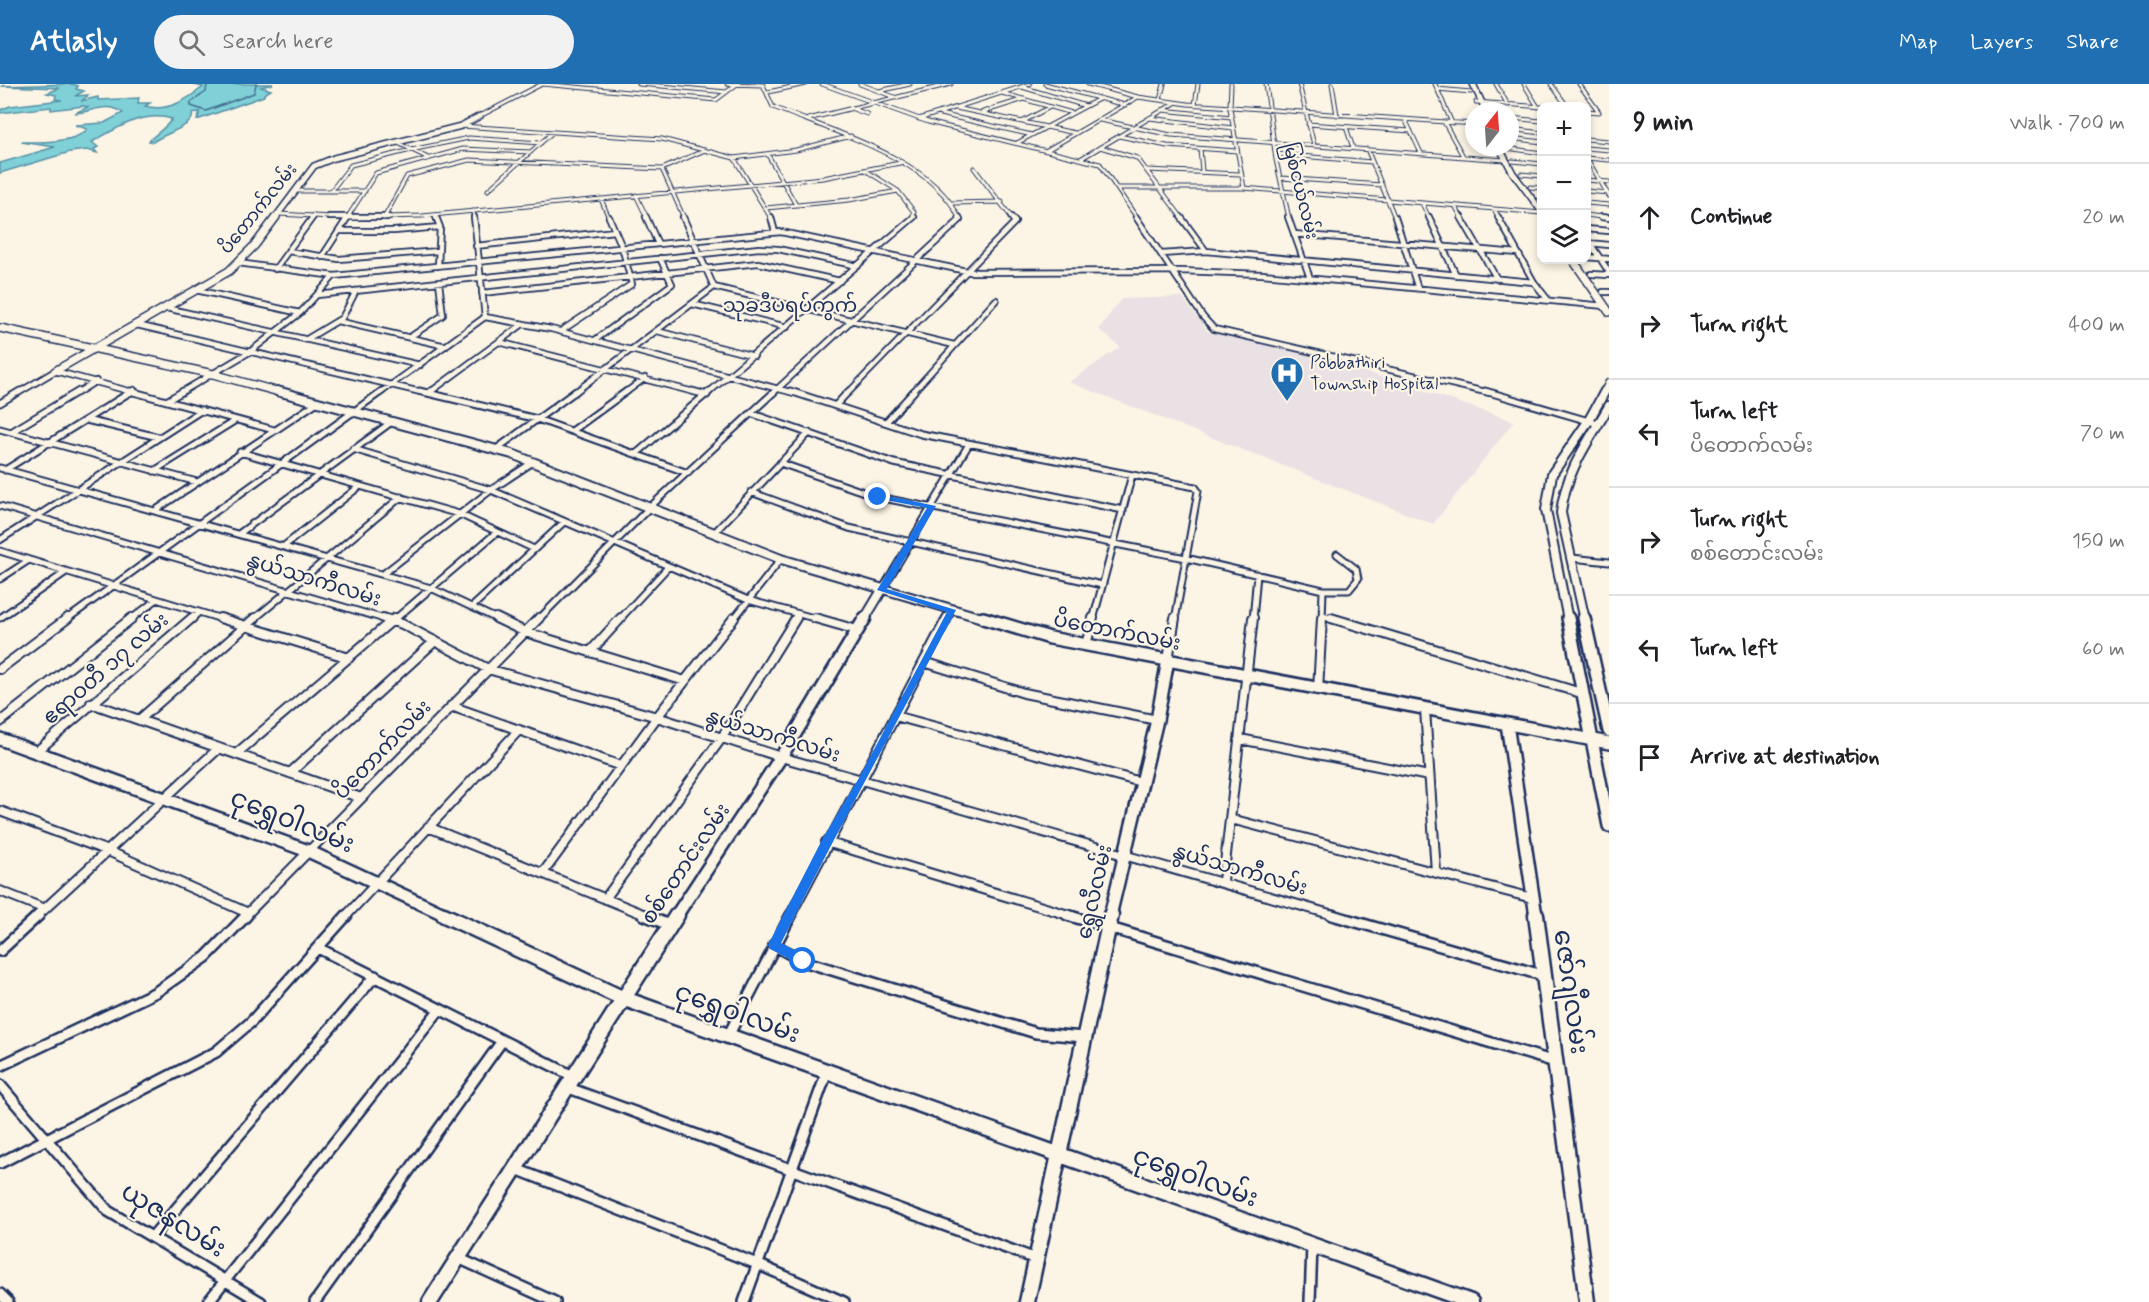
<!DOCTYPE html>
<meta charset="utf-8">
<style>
body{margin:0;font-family:Mynerve,"Noto Sans Myanmar",sans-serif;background:#f2f2f2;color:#202124}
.controls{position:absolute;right:18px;top:18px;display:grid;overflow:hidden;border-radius:12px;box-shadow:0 3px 9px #0003}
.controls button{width:54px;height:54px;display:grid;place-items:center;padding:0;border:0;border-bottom:2px solid #e0e0e0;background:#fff;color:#202124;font:30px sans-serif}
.compass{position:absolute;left:1465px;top:18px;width:54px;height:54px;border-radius:50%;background:#fff;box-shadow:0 3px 9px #0003;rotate:17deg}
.stop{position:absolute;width:18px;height:18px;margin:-14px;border:4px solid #1a73e8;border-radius:50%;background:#fff}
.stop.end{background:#1a73e8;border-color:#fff;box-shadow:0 2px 6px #0008}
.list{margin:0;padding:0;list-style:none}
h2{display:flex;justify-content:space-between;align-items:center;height:78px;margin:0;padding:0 24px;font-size:26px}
h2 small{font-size:20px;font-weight:400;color:#757577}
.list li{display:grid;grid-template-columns:39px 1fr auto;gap:18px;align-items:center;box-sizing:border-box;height:108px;padding:0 24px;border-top:2px solid #e0e0e0}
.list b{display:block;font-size:22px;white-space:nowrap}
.list p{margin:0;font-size:20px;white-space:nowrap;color:#757577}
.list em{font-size:20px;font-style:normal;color:#757577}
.icon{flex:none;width:33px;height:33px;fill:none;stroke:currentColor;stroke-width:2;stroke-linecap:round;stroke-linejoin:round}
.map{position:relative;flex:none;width:1609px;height:1218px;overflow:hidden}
header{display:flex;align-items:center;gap:36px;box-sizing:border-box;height:84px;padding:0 30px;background:#1f6fb2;color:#fff}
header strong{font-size:28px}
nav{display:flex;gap:33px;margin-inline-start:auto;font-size:21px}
.search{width:420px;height:54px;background:#f2f2f2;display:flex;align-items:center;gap:15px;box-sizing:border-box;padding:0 21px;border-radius:33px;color:#757577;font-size:22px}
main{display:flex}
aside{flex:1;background:#fff}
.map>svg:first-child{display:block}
</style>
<header>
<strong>Atlasly</strong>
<div class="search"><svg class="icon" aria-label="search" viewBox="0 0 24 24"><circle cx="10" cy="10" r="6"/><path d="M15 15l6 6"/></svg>Search here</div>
<nav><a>Map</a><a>Layers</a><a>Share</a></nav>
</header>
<main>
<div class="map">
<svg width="1609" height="1218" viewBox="0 0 1609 1218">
<rect width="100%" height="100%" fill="#fcf5e5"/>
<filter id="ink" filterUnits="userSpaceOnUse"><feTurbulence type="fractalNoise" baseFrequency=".0167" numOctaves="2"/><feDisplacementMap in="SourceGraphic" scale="12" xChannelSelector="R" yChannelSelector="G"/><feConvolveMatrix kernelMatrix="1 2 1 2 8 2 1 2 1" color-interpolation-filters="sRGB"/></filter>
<g filter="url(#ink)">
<path fill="#e9e1e4" d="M1182 213 1208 248 1328 275 1514 337 1433 440 1069 298 1120 263 1099 245 1121 215Z"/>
<path fill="#7fd0d7" stroke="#5790a7" stroke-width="1.5" d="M73 0 78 2 76 5 84 7 75 12 89 11 81 17 98 13V16L139 14 138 19H150L145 22C168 29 189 14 203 3L191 0H273L261 3 271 6 264 10V12L197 36 200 28 192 29C197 42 162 50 153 58L149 57C156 49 166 44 172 35 142 26 116 45 92 58L98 63 94 65 97 69 87 66 70 68 0 89V79L55 63 21 58C38 58 77 59 87 45L75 41 104 39 123 29C107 17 92 28 75 29L88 23 84 22 51 26V23L0 29V26L10 22 62 16 55 15 56 11 47 9 60 4 1 2Z"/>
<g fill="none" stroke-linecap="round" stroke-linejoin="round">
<path stroke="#436f8e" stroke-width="1.5" d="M207 0 206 8 191 18V22L206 27 254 9 256 0"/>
<defs>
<path id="street-far4" d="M542 0 716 16 737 0
M639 0 727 8
M727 0 763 1 773 23C828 46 934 75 959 134
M822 0 928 38 1100 80 1137 134
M860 0 897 14
M1045 0 1125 21
M1088 0 1138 13 1188 20 1474 40
M1231 0 1230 24 1244 104
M1266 0 1276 76 1289 134
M1299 0 1314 61
M1332 0 1337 31
M1435 0 1452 39
M1496 0 1508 21
M1524 0 1538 23
M1551 0 1567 22
M1579 0 1599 28 1586 27
M1022 3 1086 22
M1437 5 1471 8
M879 7 910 0
M768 8 806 0
M1002 9 1072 29
M1160 16 1164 0
M1476 18 1542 23
M1195 21 1198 0
M956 24 1075 49
M853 25 867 30
M1162 26 1232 33
M983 28 1024 15
M940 30 1032 51
M480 32 542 0
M1149 34 1233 44
M1510 34 1542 37
M808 35 951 0
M919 35 1030 0
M1405 35 1421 69
M1100 36 1171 51 1505 76
M1022 38 1050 23
M1444 38 1463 72
M1308 40 1411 47
M461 42 662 55 734 74 796 66 851 52
M1346 43 1353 64
M1510 45 1542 49
M1119 52 1167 62 1237 67
M1510 54 1542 58
M1586 55 1609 57
M396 58 428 74
M1017 59 1099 15
M1100 63 1137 74 1182 134
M1506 64 1542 69
M1586 64 1609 66
M1200 65 1202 87
M1367 65 1395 134
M1047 66 1138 13
M1276 70 1372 78
M768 71 796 121
M1586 73 1609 112
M734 74 771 134
M1082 74 1175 19
M1586 74 1609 76
M1512 77 1542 80
M974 84 1012 134
M865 86 898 107 914 128 912 134
M1147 86 1240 90
M1521 90 1542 92
M1281 94 1382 101
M1586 96 1609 98
M1530 103 1542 104
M1117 104H1244L1542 129
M488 106 553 48
M295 107H365
M331 107 351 81 411 66 469 54 541 59
M1586 107 1608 109
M636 111 647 134
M601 115 609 134
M1539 116H1542
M951 119 1002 118
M1422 119 1429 134
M1586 119 1609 121
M1455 122 1462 134
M766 124 849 116 898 107
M1494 125 1499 134
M473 127 474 134
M279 130 348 134 422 132 823 94 900 79
M435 131 436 134
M1586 131 1609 134
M312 134 314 132
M347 134 376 89 463 65 531 68
M384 134 407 92 469 76 662 85
M684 134 662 85 705 66"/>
<path id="street-far3" d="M329 133H388
M436 133 440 143 438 182
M646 133 658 160
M771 133 775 148
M1136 133 1203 233 1214 245 1490 309
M1181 133 1206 167
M1288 133 1310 194
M1395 133 1418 205
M1429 133 1456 191
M1461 133 1497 195
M1498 133 1534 198 1548 216
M1601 133 1609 134
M1586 145 1609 147
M340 147H394L440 143
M1294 150 1518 169
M1589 159 1609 161
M1590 159 1609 188
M476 162 615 147
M288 167 339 175 439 167
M1161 170 1206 167 1534 198
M322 173 348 133
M1586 173 1609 175
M238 179 334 192 781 148 971 188 1180 187 1262 190 1605 222
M275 185 313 133
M1591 190 1609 191
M714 203 954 261
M196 206 300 229
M1603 208H1609
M482 209 758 179 840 197
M317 211 759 164 778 165 858 182
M692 220 787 243
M166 224 420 281
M485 233 551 245 794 309
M337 237 446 262
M137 241 425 309
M561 247 632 200 622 163 609 133
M657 247 754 272
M410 253 443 231 439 198
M307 255 342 234 356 207
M595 256 672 200 660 174
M499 258 698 309
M18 309 55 287 136 309
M77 309 96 297
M130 309 134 306
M180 309 251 267 300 229 334 192
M380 309 485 233 474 133
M429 309 523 240
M574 309 714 203 683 133
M625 309 645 294
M708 309 914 133
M773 309 960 136 959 133
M848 309 1015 138 1011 133
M912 309 996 216"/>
<path id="street-far2" d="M130 307 274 346
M419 307 537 335 688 389
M692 307 707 311
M790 307 921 350 1195 403 1198 407 1175 536
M1485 307 1599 340
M429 309 431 307
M168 316 183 307
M0 319 20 307
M835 322 849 307
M753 330 894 379 1123 426
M86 336 158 353
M886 338 914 307
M0 345 197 398
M572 347 627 307
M11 348 79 307
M353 365 491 406 748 516 821 536
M495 366 576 307
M240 368 459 430 534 465
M636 370 710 307
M780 379 878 413 1186 474 1323 506 1322 536
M0 384 431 504 499 536
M5 386 132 307
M154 387 236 336
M751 408 849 444 1102 501
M0 422 388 536
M156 426 316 319
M240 449 390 339
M714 449 809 349
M0 456 202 326
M284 462 360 402
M0 467 225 536
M1572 474 1609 478
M383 490 491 406 533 378
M0 495 29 476
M882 506 969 360
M1323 506H1349L1358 495 1356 485 1337 470
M472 523 564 438
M1323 532 1336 536
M0 534 66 488
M66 536 382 307
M130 536 156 516
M190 536 198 529
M253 536 401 413
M394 536 497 448
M538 536 650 423 775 307
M619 536 668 483
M733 536 781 475
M795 536 799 530
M947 536 952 526
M1093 536 1132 391
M1253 536 1257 490"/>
<path id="street-far1" d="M220 534 349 574
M383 534 402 540 488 585 657 633 781 673 1337 832
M496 534 525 548 685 597
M815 534 857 546
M1331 534 1581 609
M1086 561 1093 534
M590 568 621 534
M1168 576 1175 534
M924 578 1024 609 1157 636
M0 585 68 534
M1318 606 1322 534
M91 619 361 714
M451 622 621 682
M1425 625 1436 788
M895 632 1141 698
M139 636 255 534
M0 638 132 534
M1240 655 1429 692
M36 668 192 534
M236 670 395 534
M290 689 435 557
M0 727 108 767 248 829
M1231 735 1532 814
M428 743 648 832
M826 758 1072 832
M543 789 657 633 734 534
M1223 797 1253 534
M0 807 45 825
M605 815 721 655 796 534
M37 832 219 664
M245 832 539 534
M346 832 519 646
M790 832 947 534"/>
<path id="street" d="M644 831 669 841
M1067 831 1555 978
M1332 831 1545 892
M774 861 803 877 1036 949 1084 953
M318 864 573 992
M0 867 39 831
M728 952 791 831
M0 982 156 908 206 873 247 831
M0 1001 108 1127 261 1218
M566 1003 1036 1175
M0 1079 216 968 251 938 347 831
M516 1085 757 1180 844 1218
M152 1153 375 892
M458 1174 555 1218
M0 1210 8 1218
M208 1218 440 925
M315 1218 502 957
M744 1218 827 988
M1310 1218 1312 1161"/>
<path id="secondary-far4" d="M275 134 314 82 334 74 461 42 480 32"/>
<path id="secondary-far3" d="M0 244 213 290 283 309
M55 287 229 187 255 161 276 133"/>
<path id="secondary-far2" d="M277 307 512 370 781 475 989 536
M864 536 882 506"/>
<path id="secondary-far1" d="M983 534 1050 554 1609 659
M1507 640 1536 832
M0 655 308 767 448 832
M676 832 781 673 865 534
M1110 832 1157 636 1168 576"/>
<path id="secondary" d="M444 831 622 914 1471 1218
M1536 831 1587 1218
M430 1218 677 831
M1027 1218 1111 831"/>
<path id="primary-far3" d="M1473 0 1486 27
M1499 63 1513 89 1542 128"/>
<path id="primary-far2" d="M1573 176 1609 228
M1604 309 1609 299"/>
<path id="primary-far1" d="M1568 536 1546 426 1552 390 1589 336 1605 307
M1585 536 1561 429C1565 388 1589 357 1609 322"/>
<path id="primary" d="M1568 534 1609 742
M1584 534 1609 647"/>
</defs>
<use href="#street-far4" stroke="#1b2f5e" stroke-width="5"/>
<use href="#street-far3" stroke="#1b2f5e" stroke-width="8"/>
<use href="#street-far2" stroke="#1b2f5e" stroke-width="9"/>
<use href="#street-far1" stroke="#1b2f5e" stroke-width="12"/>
<use href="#street" stroke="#1b2f5e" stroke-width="14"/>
<use href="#secondary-far4" stroke="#1b2f5e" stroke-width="8"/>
<use href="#secondary-far3" stroke="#1b2f5e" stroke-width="10"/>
<use href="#secondary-far2" stroke="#1b2f5e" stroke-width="12"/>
<use href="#secondary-far1" stroke="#1b2f5e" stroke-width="16"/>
<use href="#secondary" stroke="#1b2f5e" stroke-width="19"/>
<use href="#primary-far3" stroke="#1b2f5e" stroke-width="8"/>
<use href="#primary-far2" stroke="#1b2f5e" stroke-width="10"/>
<use href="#primary-far1" stroke="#1b2f5e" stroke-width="12"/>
<use href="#primary" stroke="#1b2f5e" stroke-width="16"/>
<use href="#street-far4" stroke="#fcf5e5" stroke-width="3"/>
<use href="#street-far3" stroke="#fcf5e5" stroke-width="4.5"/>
<use href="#street-far2" stroke="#fcf5e5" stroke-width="5"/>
<use href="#street-far1" stroke="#fcf5e5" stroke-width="8"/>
<use href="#street" stroke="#fcf5e5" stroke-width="9"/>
<use href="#secondary-far4" stroke="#fcf5e5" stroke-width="5"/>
<use href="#secondary-far3" stroke="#fcf5e5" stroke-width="7"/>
<use href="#secondary-far2" stroke="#fcf5e5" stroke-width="8"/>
<use href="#secondary-far1" stroke="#fcf5e5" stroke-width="11"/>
<use href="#secondary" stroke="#fcf5e5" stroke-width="14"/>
<use href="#primary-far3" stroke="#fcf5e5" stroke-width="5"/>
<use href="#primary-far2" stroke="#fcf5e5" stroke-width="7"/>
<use href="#primary-far1" stroke="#fcf5e5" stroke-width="8"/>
<use href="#primary" stroke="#fcf5e5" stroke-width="11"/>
</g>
</g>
<path fill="#1a73e8" d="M878 410 936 422 887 505 956 526C898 637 837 747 781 859L807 873 809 877 803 882 770 865 768 861 823 754 859 694 947 528 877 506 927 424 875 414Z"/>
<defs>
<symbol id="hospital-pin" viewBox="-11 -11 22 30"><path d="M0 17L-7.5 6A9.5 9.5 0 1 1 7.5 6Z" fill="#1f6fb2" stroke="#fcf5e5"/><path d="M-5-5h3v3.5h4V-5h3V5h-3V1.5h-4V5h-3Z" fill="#fff"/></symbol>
</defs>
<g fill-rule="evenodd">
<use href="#hospital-pin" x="1268" y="270" width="38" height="52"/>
</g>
<g text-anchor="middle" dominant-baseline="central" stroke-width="4.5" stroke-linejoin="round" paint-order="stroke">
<g font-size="18" fill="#1b2f5e" stroke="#fcf5e5">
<text transform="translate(1300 107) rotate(76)">မြစ်ငယ်လမ်း</text>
<text transform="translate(259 125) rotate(-51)">ပိတောက်လမ်း</text>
</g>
<g font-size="18" fill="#1b2f5e" stroke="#fcf5e5" text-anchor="start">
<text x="1310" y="279">Pobbathiri<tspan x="1310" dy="21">Township Hospital</tspan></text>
</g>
<g font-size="20" fill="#1b2f5e" stroke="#fcf5e5">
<text x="790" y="222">သုခဒီပရပ်ကွက်</text>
</g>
<g font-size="21" fill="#1b2f5e" stroke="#fcf5e5">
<text transform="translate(314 496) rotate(17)">နွယ်သာကီလမ်း</text>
<text transform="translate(1117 548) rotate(11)">ပိတောက်လမ်း</text>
<text transform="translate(106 585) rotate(-41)">ဧရာဝတီ ၁၇ လမ်း</text>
<text transform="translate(773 652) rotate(17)">နွယ်သာကီလမ်း</text>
<text transform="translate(383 666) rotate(-46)">ပိတောက်လမ်း</text>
<text transform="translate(686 780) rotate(-56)">စစ်တောင်းလမ်း</text>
<text transform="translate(1240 786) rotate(16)">နွယ်သာကီလမ်း</text>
<text transform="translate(1095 808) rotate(-77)">ရွှေလီလမ်း</text>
</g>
<g font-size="26" fill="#1b2f5e" stroke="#fcf5e5">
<text transform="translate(292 738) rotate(22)">ငုရွှေဝါလမ်း</text>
<text transform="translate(1570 908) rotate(82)">ဇော်ဂျီလမ်း</text>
<text transform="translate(737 930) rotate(20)">ငုရွှေဝါလမ်း</text>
<text transform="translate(1195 1094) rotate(20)">ငုရွှေဝါလမ်း</text>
<text transform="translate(173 1137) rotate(32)">ယုဇနလမ်း</text>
</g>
</g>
</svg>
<div class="controls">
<button>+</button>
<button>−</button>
<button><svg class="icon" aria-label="layers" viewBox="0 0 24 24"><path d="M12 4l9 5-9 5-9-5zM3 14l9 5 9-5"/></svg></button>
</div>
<svg class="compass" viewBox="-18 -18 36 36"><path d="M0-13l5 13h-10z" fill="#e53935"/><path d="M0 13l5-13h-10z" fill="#757577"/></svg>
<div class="stop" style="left:803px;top:877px"></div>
<div class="stop end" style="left:878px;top:413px"></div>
</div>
<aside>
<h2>9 min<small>Walk · 700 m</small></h2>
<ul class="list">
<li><svg class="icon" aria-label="ahead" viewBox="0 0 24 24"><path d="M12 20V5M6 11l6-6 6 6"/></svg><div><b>Continue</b></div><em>20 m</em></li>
<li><svg class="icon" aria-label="right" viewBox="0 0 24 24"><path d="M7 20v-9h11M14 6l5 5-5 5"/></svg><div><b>Turn right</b></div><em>400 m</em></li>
<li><svg class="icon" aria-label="left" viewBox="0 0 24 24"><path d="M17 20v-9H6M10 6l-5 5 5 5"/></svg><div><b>Turn left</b><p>ပိတောက်လမ်း</p></div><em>70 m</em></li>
<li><svg class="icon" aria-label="right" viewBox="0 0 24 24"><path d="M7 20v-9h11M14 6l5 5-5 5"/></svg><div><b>Turn right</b><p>စစ်တောင်းလမ်း</p></div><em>150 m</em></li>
<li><svg class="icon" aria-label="left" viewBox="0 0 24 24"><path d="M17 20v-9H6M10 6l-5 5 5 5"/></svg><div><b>Turn left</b></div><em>60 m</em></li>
<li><svg class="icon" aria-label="arrive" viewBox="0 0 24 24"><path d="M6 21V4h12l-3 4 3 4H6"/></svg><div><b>Arrive at destination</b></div></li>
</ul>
</aside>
</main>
